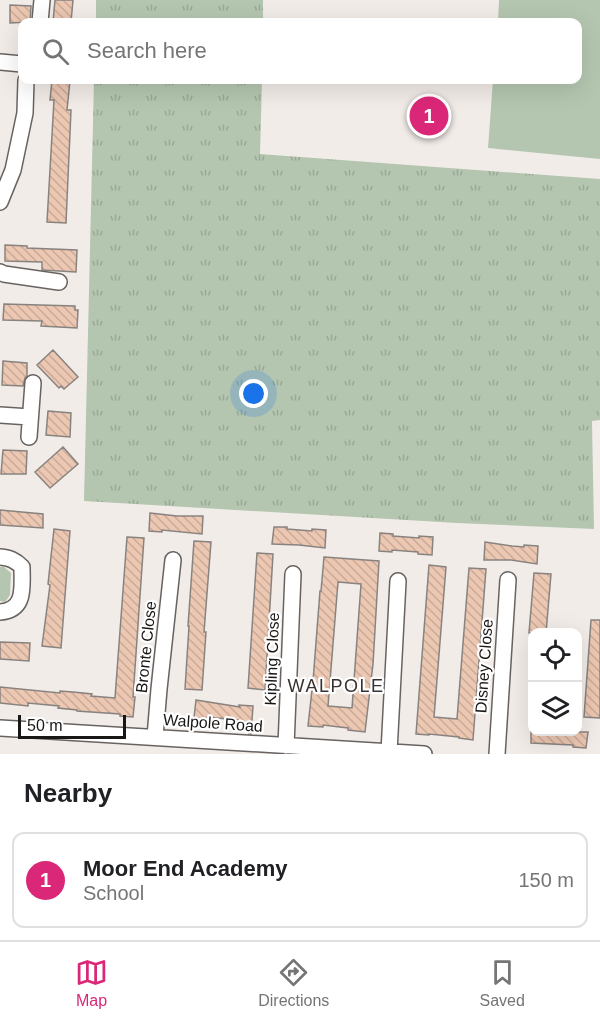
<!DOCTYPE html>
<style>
body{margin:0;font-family:Helvetica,sans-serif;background:#f6f6f6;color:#202124}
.controls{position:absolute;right:18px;bottom:18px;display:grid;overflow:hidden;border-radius:12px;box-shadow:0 6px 24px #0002}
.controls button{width:54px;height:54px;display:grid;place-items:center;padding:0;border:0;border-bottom:2px solid #e0e0e0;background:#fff;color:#202124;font:30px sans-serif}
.scale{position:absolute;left:18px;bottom:15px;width:108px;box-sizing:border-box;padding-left:6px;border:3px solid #191716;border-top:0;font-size:16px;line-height:21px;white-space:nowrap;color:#191716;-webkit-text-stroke:4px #fff;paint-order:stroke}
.you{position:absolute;left:254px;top:394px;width:21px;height:21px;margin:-15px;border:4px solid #fff;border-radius:50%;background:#1a73e8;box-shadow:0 0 0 9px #1a73e833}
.badge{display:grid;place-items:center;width:39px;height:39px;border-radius:50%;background:#db2777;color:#fff;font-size:20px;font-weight:700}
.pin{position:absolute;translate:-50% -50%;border:3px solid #fff;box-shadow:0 2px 6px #0006}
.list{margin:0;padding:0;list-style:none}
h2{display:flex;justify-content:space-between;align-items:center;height:78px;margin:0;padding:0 24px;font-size:26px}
h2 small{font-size:20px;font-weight:400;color:#757577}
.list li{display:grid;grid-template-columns:39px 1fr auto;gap:18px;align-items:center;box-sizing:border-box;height:96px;margin:0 12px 12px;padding:0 12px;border:2px solid #e0e0e0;border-radius:12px}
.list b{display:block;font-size:22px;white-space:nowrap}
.list p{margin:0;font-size:20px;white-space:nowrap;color:#757577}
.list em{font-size:20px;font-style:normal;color:#757577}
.icon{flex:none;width:33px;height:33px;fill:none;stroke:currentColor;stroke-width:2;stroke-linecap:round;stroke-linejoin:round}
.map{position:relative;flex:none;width:600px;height:754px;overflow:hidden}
.search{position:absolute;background:#fff;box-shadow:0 6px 24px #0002;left:18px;right:18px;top:18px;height:66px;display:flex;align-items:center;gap:15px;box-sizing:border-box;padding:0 21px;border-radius:12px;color:#757577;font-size:22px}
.sheet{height:186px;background:#fff}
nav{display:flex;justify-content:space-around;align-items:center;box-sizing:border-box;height:84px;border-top:2px solid #e0e0e0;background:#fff;font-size:16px;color:#757577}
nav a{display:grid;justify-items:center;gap:3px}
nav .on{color:#db2777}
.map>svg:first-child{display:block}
</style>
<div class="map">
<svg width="600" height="754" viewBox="0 0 600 754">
<defs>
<pattern id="park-tufts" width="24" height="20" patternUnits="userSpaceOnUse" patternTransform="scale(1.5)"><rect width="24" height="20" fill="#b4c6b0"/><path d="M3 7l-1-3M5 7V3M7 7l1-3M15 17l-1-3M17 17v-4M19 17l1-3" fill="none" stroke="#9aa997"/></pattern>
<pattern id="building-back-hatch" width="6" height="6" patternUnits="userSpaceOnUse" patternTransform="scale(1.5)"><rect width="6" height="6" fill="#ecc7b2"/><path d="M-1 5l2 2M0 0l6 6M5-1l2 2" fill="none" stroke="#caaa98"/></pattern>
</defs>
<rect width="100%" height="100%" fill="#f2ece8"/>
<path fill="#b4c6b0" d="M499 0H600V159L488 148 493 80H578V22H498Z
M0 567H4L11 573 10 595 5 602 0 601Z"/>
<path fill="url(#park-tufts)" d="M96 0H263V22H96Z
M94 80H262L260 154 600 179V420L592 421 594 529 457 523 84 501Z"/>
<path fill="url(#building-back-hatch)" stroke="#898380" stroke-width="1.5" fill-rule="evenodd" d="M55 0H73L71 22H53Z
M10 5 31 6 30 22 10 23Z
M52 80 70 81 67 110H71L66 223 47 222 54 100H50Z
M5 245 27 246V248L77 250 76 272 42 270V262L5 261Z
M4 304 75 306V310H78L77 328 41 326 42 321 3 320Z
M53 350 78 377 64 389 61 386 59 388 37 365Z
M3 361 27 363V376L25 378 23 386 2 385Z
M48 411 71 413 70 437 46 435Z
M63 447 78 464 50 488 35 472Z
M3 450 27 451 26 474H1Z
M0 510 43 514V528L0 525Z
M150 513 177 516H203L202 534 162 530V532L149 531Z
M274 527H287V529L312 531V529L326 530 325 548 299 545 272 544Z
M54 529 70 531 61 648 42 646 50 585 48 584Z
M380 533 393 534V536L419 538V536L433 537 432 555 418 554V552L392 550V552L379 551Z
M127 537 144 538 133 697H135L133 717 120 716V714L77 711V710L58 708 59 706 28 703V706L0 703V687L60 693V691L73 692 92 694 91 696 115 698Z
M194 541 211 542 204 632H206L202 690 185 689 189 626H188Z
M485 542 512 546 524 547V545L538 546 537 564 511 560H484Z
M257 553 273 554 265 690 248 688Z
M324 557 379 561 373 664 365 732 348 730V728L323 725V727L308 726 313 681 320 591H321ZM338 582 361 584 352 708 328 706Z
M429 565 446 567 434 717 457 719 469 568 486 569 473 740 459 738V737L429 734V735L416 734Z
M534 573 551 574 546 633H529Z
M591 620H600V718L584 717Z
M0 642 30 643 29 661 0 659Z
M196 700 240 707 239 705 253 706 251 734H249L245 723 238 722V720L207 717V719L194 718Z
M531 732H588L586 748 573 747V745L531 743Z"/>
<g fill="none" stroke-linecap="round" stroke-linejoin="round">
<defs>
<path id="minor" d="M40 22 42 0
M0 62 22 64
M0 202 13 170 25 113 26 80
M0 272 4 274 59 282
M0 415 30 417
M29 437 33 383
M0 557C10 558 15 560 22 567 22 587 26 610 0 612
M0 728 424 754
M155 737 159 689 173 560
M286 746 293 574
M389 752 398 581
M497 754 508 580"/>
</defs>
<use href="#minor" stroke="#686360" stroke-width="18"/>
<use href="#minor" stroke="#fff" stroke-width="15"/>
</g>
<g text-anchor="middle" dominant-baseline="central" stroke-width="4.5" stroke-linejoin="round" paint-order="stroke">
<g font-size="16" fill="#191716" stroke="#fff">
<text transform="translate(146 647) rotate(-84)">Bronte Close</text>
<text transform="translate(272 659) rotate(-88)">Kipling Close</text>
<text transform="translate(484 666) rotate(-86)">Disney Close</text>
<text transform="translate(213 723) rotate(4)">Walpole Road</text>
</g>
<g font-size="18" letter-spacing="1.5" fill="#373230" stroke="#fff">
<text x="336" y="686">WALPOLE</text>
</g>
</g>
</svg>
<div class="controls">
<button><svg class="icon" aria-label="locate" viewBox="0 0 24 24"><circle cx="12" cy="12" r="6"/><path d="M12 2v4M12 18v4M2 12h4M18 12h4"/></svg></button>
<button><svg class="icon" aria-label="layers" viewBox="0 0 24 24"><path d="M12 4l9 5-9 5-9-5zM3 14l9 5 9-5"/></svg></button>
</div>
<div class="scale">50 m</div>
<div class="you"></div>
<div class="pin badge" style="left:429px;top:116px">1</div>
<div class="search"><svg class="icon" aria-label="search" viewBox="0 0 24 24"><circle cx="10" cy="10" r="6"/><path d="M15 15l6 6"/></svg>Search here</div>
</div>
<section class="sheet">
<h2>Nearby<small></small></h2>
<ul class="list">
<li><span class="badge">1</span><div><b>Moor End Academy</b><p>School</p></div><em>150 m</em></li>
</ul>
</section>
<nav>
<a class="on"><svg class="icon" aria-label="map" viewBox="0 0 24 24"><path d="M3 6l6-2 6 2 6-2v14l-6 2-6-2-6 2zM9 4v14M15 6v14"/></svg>Map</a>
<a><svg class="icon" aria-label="directions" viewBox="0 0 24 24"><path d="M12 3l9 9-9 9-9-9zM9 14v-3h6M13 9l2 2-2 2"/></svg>Directions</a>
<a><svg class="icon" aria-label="saved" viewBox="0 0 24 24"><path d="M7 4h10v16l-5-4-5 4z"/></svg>Saved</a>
</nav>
